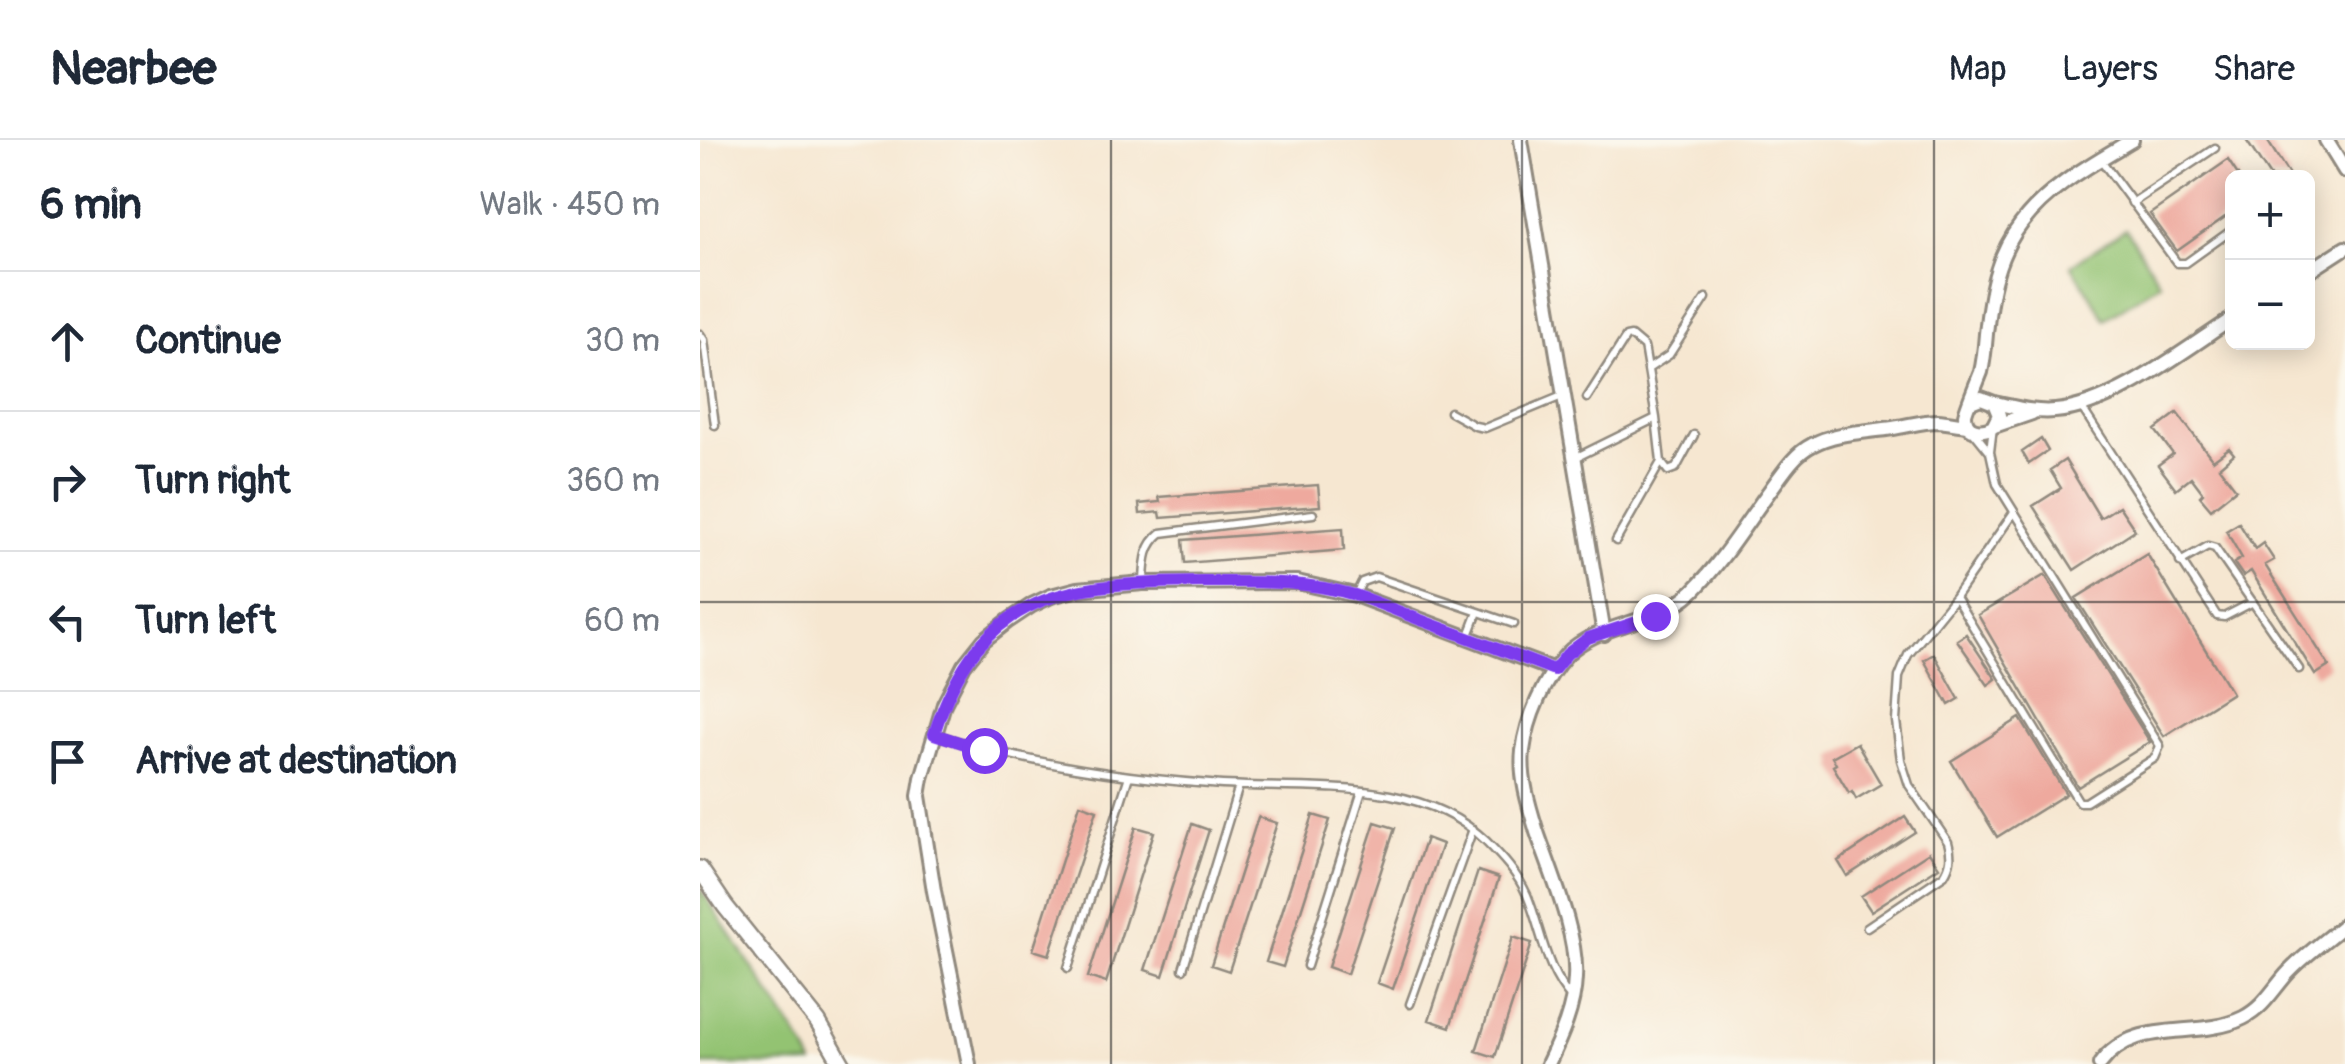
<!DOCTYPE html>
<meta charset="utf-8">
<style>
body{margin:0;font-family:Pangolin,sans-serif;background:#f6f6f7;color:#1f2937}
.controls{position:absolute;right:30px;top:30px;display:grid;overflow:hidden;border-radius:15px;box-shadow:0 5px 25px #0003}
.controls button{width:90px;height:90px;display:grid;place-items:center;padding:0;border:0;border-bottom:2px solid #e0e1e3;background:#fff;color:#1f2937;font:50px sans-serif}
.stop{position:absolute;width:30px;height:30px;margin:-22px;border:8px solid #7c3aed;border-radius:50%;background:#fff}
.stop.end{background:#7c3aed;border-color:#fff;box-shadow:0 2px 10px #0008}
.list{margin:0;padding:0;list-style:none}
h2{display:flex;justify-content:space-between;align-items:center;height:130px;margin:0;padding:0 40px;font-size:42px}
h2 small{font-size:32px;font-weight:400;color:#747a83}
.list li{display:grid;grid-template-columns:65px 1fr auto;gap:30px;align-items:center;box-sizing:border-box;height:140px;padding:0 40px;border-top:2px solid #e0e1e3}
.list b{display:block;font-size:38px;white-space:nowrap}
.list em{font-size:32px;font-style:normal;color:#747a83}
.icon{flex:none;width:55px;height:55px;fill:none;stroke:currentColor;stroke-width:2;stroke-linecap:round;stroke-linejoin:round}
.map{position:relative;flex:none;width:1645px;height:924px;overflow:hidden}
header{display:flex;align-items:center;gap:60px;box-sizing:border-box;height:140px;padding:0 50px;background:#fff;border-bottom:2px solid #e0e1e3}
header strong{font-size:48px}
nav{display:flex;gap:55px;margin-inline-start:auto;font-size:35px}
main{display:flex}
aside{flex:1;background:#fff}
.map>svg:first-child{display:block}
</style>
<header>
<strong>Nearbee</strong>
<nav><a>Map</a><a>Layers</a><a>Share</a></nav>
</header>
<main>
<aside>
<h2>6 min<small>Walk · 450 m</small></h2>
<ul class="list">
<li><svg class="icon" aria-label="ahead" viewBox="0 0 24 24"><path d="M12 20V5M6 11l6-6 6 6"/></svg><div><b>Continue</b></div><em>30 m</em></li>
<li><svg class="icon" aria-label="right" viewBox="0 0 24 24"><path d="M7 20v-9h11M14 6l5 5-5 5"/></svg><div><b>Turn right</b></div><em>360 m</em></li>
<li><svg class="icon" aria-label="left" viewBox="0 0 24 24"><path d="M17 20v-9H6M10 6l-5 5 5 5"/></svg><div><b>Turn left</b></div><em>60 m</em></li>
<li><svg class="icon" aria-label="arrive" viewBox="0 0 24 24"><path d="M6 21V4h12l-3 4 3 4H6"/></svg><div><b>Arrive at destination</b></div></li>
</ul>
</aside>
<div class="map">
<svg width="1645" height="924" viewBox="0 0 1645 924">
<rect width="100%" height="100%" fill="#fbf7ec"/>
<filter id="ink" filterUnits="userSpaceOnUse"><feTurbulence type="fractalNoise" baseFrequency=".01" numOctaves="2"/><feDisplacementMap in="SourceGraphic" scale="20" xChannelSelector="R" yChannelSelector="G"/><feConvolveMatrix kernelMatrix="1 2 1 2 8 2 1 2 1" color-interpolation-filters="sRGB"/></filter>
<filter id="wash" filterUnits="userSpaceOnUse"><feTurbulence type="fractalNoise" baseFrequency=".0048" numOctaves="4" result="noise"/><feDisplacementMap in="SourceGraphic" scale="40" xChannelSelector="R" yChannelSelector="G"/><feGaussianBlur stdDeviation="2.25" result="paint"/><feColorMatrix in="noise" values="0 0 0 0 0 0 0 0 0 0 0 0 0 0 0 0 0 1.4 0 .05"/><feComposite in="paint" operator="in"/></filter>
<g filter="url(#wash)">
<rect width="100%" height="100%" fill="#f6e7d1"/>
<path fill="#93c372" stroke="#5f774e" stroke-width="2.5" d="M1426 89 1460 143 1405 179 1371 125Z
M0 748 104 906 113 924H0Z"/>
<g id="blocks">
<path fill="#eea99e" d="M1546 0H1567L1591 38H1571Z
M1528 20 1540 38H1532V72L1477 111 1450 74Z
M1477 273 1513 320 1529 308 1534 314 1519 327 1536 349 1511 369 1500 356 1503 353 1491 337 1476 349 1458 325 1473 314 1455 290Z
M1341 299 1348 311 1329 324 1322 312Z
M1365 320 1400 378 1419 366 1435 390 1374 430 1333 366 1361 348 1350 330Z
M618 345 620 366 461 378 460 372 440 374 439 364 460 362 459 357Z
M1539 383 1555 409 1563 403 1574 420 1565 425 1629 526 1615 535 1551 431 1543 436 1534 423 1542 418 1526 391Z
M643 388 644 410 485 423 483 400Z
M1447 414 1532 553 1464 596 1376 458Z
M1345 435 1450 602 1378 647 1278 475Z
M1266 494 1296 539 1288 545 1257 500Z
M1234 514 1259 559 1249 565 1224 520Z
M1320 578 1366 654 1297 697 1251 621Z
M1157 603 1181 644 1156 659 1152 651 1149 653 1133 626 1136 624 1132 617Z
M380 664 397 670 349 815 333 810Z
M613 675 630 680 583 827 566 822Z
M558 677 577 683 529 831 511 825Z
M1205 677 1215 692 1147 736 1138 721Z
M675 682 695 688 647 834 628 827Z
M492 684 509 690 463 836 445 830Z
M436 687 454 692 406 843 388 837Z
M726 698 742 704 693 849 677 843Z
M1229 712 1239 727 1171 771 1161 756Z
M778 731 799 738 750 887 729 880Z
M813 797 832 803 795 917 776 911Z"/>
</g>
</g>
<g filter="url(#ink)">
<use href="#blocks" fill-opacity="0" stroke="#90897e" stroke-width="2.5"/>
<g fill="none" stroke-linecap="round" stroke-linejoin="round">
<defs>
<path id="service" d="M1401 20 1477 123H1486L1532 90
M1432 63 1515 8
M0 194 4 200 15 285
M948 229 969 215 1006 158
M1382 268 1517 476 1524 477 1553 462
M750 272 775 286 785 288 862 256
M956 278 961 322 968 331 976 328 994 295
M1272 290 1289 311
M875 318 956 278 945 212 944 207 931 196 926 197 887 258
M916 401 961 322
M1480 422 1508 406 1515 408 1599 529
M444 441C445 421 445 406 461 393L613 374
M656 454 662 442 676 437 814 484
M1255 457 1379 662H1386L1455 618 1460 606 1297 344 1290 312 1293 287
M768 498 778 472
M234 594C323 623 417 637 510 644 600 652 716 633 786 701 802 717 818 734 827 755 842 791 845 830 872 859
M1167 787 1244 735C1251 724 1252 715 1248 702L1209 645 1201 620 1196 581 1199 537 1208 515 1255 457 1314 372
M607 826 662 651
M368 828 429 636
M483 829 539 646
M710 864 773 689"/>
<path id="minor" d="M821 0 904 494
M1626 0 1645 31
M1608 132 1645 108
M1271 262 1281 258 1294 263 1299 275 1293 287C1281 293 1265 292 1265 275 1265 271 1278 240 1281 232 1284 220 1285 206 1286 194 1290 154 1296 116 1321 84 1350 46 1392 24 1432 0
M1294 263C1314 267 1334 273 1355 271 1412 267 1484 210 1532 179
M1294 286 1332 273
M269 924 234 751 219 656 222 638 244 564 264 525 284 500 308 481 332 465 351 456 378 449 443 443 597 442 655 455 854 530
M848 924C861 897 874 868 875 838 878 795 851 733 837 692 829 666 820 638 823 611 827 578 844 539 866 515 897 482 956 486 993 451 1023 421 1046 383 1071 349 1083 333 1094 314 1112 305 1135 292 1167 292 1193 288 1207 286 1223 281 1238 281 1248 282 1258 284 1268 285
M1400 924C1435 876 1496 901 1543 878 1563 868 1572 851 1586 835 1603 816 1626 800 1645 784"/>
<path id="tertiary" d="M0 729 25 766 118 882 142 924"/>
</defs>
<use href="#service" stroke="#90897e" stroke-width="11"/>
<use href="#minor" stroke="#90897e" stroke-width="18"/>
<use href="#tertiary" stroke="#90897e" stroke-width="20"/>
<use href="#service" stroke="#fff" stroke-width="6"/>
<use href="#minor" stroke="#fff" stroke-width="12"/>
<use href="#tertiary" stroke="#fff" stroke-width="15"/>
</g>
</g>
<g fill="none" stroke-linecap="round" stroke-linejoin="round" filter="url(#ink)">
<path stroke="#7c3aed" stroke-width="12" d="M284 610 234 594C281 448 369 443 504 442 557 442 603 440 655 455 679 463 702 473 726 482 769 498 812 514 854 530L867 514 888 498 955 476"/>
</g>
<path fill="none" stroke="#2b2b2b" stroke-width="2.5" stroke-opacity="0.55" d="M411 0V924M822 0V924M1234 0V924M0 462H1645"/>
</svg>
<div class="controls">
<button>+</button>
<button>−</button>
</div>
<div class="stop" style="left:284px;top:610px"></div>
<div class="stop end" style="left:955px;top:476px"></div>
</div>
</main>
